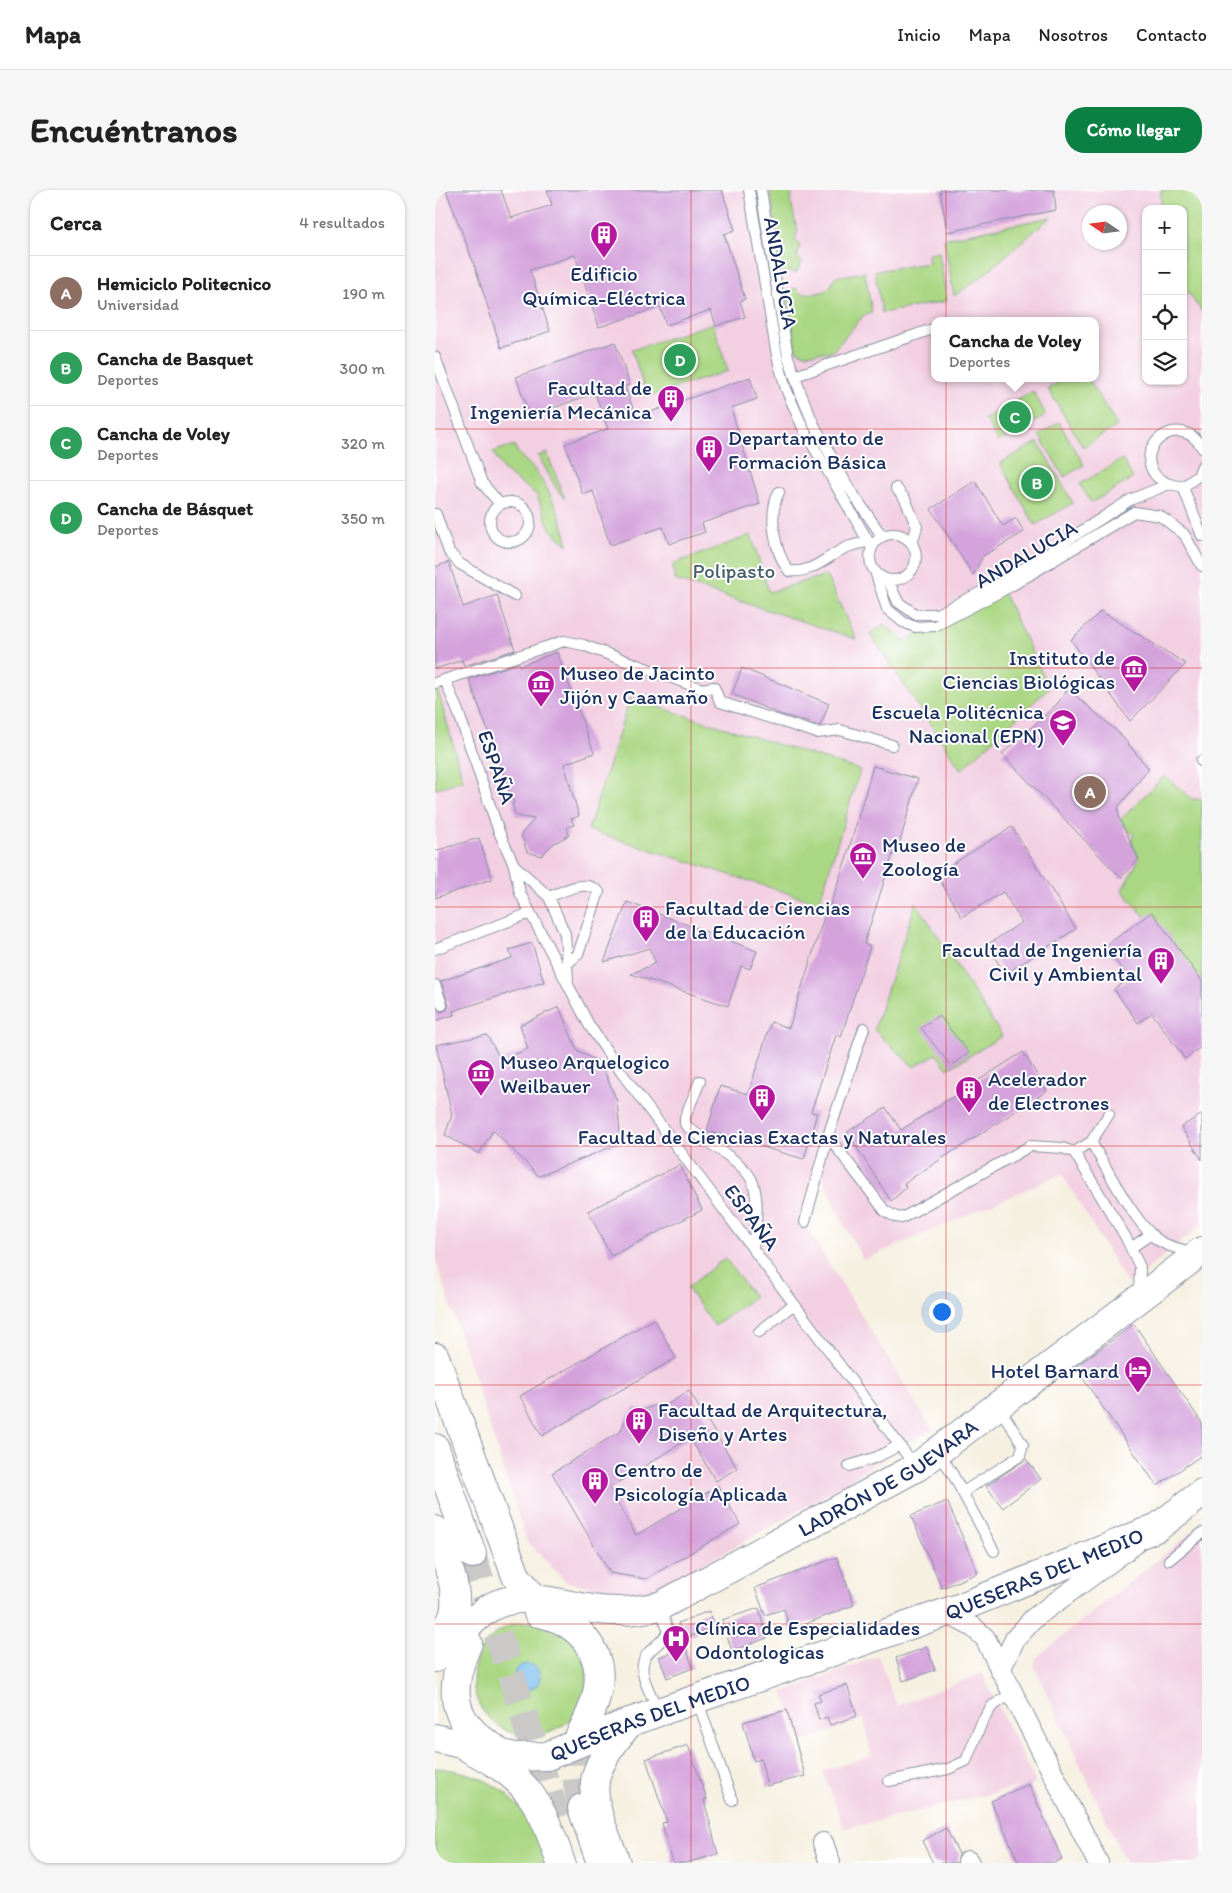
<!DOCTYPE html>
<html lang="es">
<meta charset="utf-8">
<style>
body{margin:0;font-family:Itim,sans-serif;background:#f6f6f6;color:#222}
.controls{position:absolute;right:15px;top:15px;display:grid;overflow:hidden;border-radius:10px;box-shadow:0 1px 4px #0004}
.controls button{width:45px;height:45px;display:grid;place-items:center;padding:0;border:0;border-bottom:1px solid #e0e0e0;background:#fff;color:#222;font:25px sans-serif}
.compass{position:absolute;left:647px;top:15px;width:45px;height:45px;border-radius:50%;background:#fff;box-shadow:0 1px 4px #0004;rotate:283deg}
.you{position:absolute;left:506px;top:1121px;width:18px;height:18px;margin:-12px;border:4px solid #fff;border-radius:50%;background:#1a73e8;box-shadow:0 0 0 8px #1a73e833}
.badge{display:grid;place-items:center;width:32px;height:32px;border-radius:50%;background:#0b8043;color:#fff;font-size:16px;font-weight:700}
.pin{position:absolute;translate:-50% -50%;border:2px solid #fff;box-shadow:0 1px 5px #0006}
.popup{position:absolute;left:496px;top:127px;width:168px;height:65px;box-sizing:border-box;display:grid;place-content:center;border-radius:10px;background:#fff;filter:drop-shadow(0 1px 4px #0005);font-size:16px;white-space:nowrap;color:#767676}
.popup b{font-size:19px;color:#222}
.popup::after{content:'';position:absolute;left:50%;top:100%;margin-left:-10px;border:10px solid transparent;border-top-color:#fff}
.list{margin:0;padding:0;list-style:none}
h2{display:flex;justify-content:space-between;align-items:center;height:65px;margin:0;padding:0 20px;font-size:21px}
h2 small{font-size:16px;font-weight:400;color:#767676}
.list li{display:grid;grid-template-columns:32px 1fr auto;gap:15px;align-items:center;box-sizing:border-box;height:75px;padding:0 20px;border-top:1px solid #e0e0e0}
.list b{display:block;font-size:19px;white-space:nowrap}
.list p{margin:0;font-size:16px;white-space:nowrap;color:#767676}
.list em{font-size:16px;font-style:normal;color:#767676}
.icon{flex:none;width:28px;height:28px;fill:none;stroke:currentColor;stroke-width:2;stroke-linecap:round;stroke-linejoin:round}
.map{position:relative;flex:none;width:767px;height:1673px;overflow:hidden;border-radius:20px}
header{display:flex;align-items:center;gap:30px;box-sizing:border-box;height:70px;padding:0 25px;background:#fff;border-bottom:1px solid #e0e0e0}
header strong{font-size:24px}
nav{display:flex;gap:28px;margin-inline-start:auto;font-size:18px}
.intro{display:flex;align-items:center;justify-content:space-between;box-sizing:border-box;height:120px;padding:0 30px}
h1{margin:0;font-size:35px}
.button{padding:12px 22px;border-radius:20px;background:#0b8043;color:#fff;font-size:18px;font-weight:700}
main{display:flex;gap:30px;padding:0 30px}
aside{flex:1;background:#fff;border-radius:20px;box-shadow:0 1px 4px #0004}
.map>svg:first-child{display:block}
</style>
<header>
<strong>Mapa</strong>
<nav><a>Inicio</a><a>Mapa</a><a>Nosotros</a><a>Contacto</a></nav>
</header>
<div class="intro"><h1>Encuéntranos</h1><a class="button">Cómo llegar</a></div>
<main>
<aside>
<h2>Cerca<small>4 resultados</small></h2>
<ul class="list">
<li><span class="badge" style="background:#8d6e63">A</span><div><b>Hemiciclo Politecnico</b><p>Universidad</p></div><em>190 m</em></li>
<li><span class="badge" style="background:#2e9e5b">B</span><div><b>Cancha de Basquet</b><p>Deportes</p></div><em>300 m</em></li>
<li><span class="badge" style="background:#2e9e5b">C</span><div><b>Cancha de Voley</b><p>Deportes</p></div><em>320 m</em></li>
<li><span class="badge" style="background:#2e9e5b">D</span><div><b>Cancha de Básquet</b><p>Deportes</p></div><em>350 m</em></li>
</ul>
</aside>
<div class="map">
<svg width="767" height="1673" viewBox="0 0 767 1673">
<rect width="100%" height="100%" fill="#fff"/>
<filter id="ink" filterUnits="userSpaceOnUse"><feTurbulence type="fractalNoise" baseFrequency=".02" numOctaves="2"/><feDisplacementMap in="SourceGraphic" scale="10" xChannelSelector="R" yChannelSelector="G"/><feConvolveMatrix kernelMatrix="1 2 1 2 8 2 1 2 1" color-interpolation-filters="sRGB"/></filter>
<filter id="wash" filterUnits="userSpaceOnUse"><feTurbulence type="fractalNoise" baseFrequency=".0096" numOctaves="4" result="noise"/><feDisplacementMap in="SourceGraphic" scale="20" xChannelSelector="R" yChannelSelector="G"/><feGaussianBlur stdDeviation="1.12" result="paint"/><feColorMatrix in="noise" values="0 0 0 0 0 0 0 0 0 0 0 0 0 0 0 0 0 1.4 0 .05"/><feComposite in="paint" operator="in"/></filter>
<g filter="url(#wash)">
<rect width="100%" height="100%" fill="#f6f0e1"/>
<path fill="#f2cfe1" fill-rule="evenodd" d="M0 0H767V1035L693 1095 627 984 428 1070 399 1015 387 985 370 1035 497 1239 374 1315 209 1407 132 1392 92 1352 0 1067ZM711 19H748V191H711ZM654 22H684V52H654ZM500 131H660V188H500Z
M767 1334V1673H691L599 1476 602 1467Z
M443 1466 462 1516 547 1483 601 1593 409 1639 388 1581 436 1566 429 1529 367 1552 348 1502Z"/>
<path fill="#aad783" stroke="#628370" d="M337 0H354L357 3 355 12C360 22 358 30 363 40L360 49 365 56 362 67 367 73 361 83 354 81 348 85 335 1Z
M726 0H767V122L748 95V19H726Z
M616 27 546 87 519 106 509 49Z
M504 62 512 111 447 123 440 81 494 73 493 64Z
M430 82 437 123 429 125 398 161 370 164 361 160 352 106 353 101 361 98 367 104C385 102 393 106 400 87Z
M278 133 293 181 212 207 197 160Z
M630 188H653L682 236 648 257 613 199Z
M598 201 611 225 563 252 550 229Z
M624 232 649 275 629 287 604 245Z
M603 252 638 313 600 335 565 273Z
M79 255C85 269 93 271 101 282 117 304 127 328 133 355L115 339 102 305 69 281 58 262Z
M112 263 130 309C118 297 113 280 103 266Z
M687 269 698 288 656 313 645 294Z
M316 345 334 402 391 385 421 449 240 390 238 374Z
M566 398 614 498 526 580 435 444 449 434 470 451Z
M0 490 28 590 0 599Z
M195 508 425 580 384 713 153 640Z
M729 586 758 609H767V794L687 700 704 669 696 651 699 645 684 631Z
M481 712 567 846 513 879 501 864 479 877 439 840Z
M290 1068 319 1107 280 1136 252 1098Z
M38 1489a57 57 0 1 1 114 0a57 57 0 1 1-114 0Z
M0 1578C62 1582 94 1616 114 1673H0Z"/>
<path fill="#7abef0" stroke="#4a76a7" d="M79 1487a13 13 0 1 1 26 0a13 13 0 1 1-26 0Z"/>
<g id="blocks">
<path fill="#d4a3dc" d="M11 0H66L76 28 117 15 112 0H287L300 40 289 44 310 109 305 111 310 127 281 136 276 120 231 135 225 117 164 137 140 65 95 80 115 141 66 158 40 77Z
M505 0H619L621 20 512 42Z
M180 152 195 195 190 196 201 227 315 187 322 209 296 218 325 314 267 333 270 342 234 354 228 337 175 355 158 301 148 305 130 254 173 239 160 203 95 226 81 187Z
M540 291 568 336 581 328 589 342 548 366 538 385 496 319Z
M14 372 28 417 62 405 80 460 29 476 27 470 0 479V377Z
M666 421 751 474 695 531 636 450Z
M122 462 159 563 129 574 144 626 136 629 139 635 132 637 134 645 118 654 106 666 92 662 86 644 99 629 81 626 77 614 79 613 34 489 84 473 85 476Z
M307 478 394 514 385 536 345 524 297 504Z
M633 499 684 543 714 579 683 617 684 628 704 669 686 688 567 564 622 514Z
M438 576 483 589 464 655 461 654 429 754 435 756 406 847 401 845 376 922 382 923 369 969 272 941 285 896 313 904 336 832 354 838 390 724H392L412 666Z
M577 637 641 739 570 784 552 755 587 732 568 702 527 727 501 684Z
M44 648 57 689 0 708V661Z
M192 712 322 761 315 779 306 776 293 816 196 784 221 773 214 758 169 772Z
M717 722 767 791V856L750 869 717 823 703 833 679 799 694 789 670 756Z
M97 753 109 792 18 821 19 825 0 831V816L6 822 12 820 14 816 6 791 77 768 74 760Z
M124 817 142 860 166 874 182 911 186 953 104 986 58 940 44 964 10 945 17 925 1 855 52 845 66 870 93 859 85 835Z
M504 825 534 863 516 876 486 838Z
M588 862 612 901 469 993 471 998 456 1011 412 942 451 918 466 940Z
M767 924V970L746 937Z
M245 975 267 1020 176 1066 153 1021Z
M219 1129 241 1168 107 1246 85 1206Z
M699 1134 767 1233V1265L722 1296 640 1177Z
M254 1201 302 1278 281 1291 255 1248 174 1298 201 1345 283 1296 305 1334 211 1389 175 1383 117 1283 186 1241 190 1230 200 1217 206 1221 223 1214 230 1216Z
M591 1269 606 1289 568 1318 551 1296Z
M512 1311 543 1383 507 1398 476 1326Z
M402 1367 419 1415 355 1440 349 1419 330 1425 320 1398Z
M324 1418 332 1448 297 1461 287 1430Z
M274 1421 280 1436 249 1449 243 1433Z
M251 1457 258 1478 232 1488 224 1467Z
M492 1457 500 1480 468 1491 461 1468Z
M412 1495 422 1526 395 1535 392 1527 384 1530 379 1513 386 1511 383 1504Z
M352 1520 370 1586 332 1596 326 1569 319 1571 308 1532Z
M253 1555 272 1609 269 1610 283 1664 251 1673H238L227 1633 232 1632 211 1569Z
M594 1594 627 1669 618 1673H584L556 1611Z
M511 1638 524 1664 522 1673H498L487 1651Z"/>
</g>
</g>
<g filter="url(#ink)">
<use href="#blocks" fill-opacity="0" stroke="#8890a0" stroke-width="1"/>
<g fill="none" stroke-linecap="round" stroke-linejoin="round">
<path stroke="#cac9c7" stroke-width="28" stroke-dasharray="28 14" stroke-linecap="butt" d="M37 1364 122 1628"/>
<path stroke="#cac9c7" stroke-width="28" stroke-dasharray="28 14" stroke-linecap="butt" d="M144 1547C138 1572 141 1593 147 1618"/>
<defs>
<path id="lane" d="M314 0 342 166 351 199 369 240 437 358
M326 0 353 167 366 204 379 235 412 295 447 346
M0 167 47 293 65 314
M360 186 495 140
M734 294C730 292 724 289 721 286 696 256 747 220 767 258
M748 297 767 346
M748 297 763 286 767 276
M461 298 470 309 482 337 477 353
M344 302C333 324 339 362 354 381 375 384 391 368 408 359 415 355 424 354 431 352
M55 332a20 20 0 1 1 40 0a20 20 0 1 1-40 0Z
M1 324 14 362 25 374 80 406
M435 367a23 23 0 1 1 46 0a23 23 0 1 1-46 0Z
M440 381 452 419 468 432 480 437 500 436 576 396 699 322 725 326 749 344 767 376
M453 390 463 412 473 419 480 424H502L572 389 695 310 734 294 748 297
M10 490 24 524 64 642 79 675 85 703 154 835 186 882 480 1276
M0 493 129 451 148 455 267 499 279 497 285 512 382 543 405 540 457 555
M766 571H767
M79 675 114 707 130 744 133 790
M114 707C129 701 151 688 164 702L143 764 132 774
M0 759 95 723
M0 795 7 815
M265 891 250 927V934C267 952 311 971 318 993 325 1014 320 1038 318 1059
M393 946 450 1021 461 1027 467 1028 595 956 627 958 639 962 690 1046 705 1077 704 1103
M656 952C672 978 699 1033 723 1050 733 1057 747 1060 759 1062
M639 962 656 952 674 924
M370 1032 393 946 429 838
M696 1058 716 1044
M324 1142 359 1114
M503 1262 517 1283 559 1361
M414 1276 442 1267 465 1255
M528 1302 585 1266 588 1255 564 1217
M734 1370 767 1343
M262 1509 297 1610
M223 1521C216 1502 198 1479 214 1462 221 1454 229 1451 233 1441L225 1416
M454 1591 513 1579 531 1571 547 1532 557 1516 578 1503"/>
<path id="street" d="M510 1422 538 1437 550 1448 663 1673
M565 1480 580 1449 599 1428 700 1354
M388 1653 395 1673
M533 1671 534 1673"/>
<path id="secondary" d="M0 1167 81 1386 99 1408
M0 1258 37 1364
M0 1340C8 1365 27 1401 18 1427 14 1437 7 1445 0 1453
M35 1559C95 1590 105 1611 126 1673
M181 1673C172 1646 151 1609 163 1580 170 1562 183 1547 195 1532"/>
<g id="primary">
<path d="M103 1423C143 1430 171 1462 162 1503 159 1519 151 1533 144 1547"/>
<path d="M33 1453C13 1498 14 1531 59 1558"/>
<path id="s1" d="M0 1468C18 1453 37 1428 56 1417 89 1400 122 1414 157 1419 180 1423 202 1421 225 1416L482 1277 767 1061"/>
<path id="s2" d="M0 1548 80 1567 112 1566 195 1532 524 1418 723 1337 767 1303"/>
<path d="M147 1618 166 1673"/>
</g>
</defs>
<use href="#lane" stroke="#8890a0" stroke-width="12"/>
<use href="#street" stroke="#8890a0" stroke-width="22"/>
<use href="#secondary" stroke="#8890a0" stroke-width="30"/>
<use href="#primary" stroke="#8890a0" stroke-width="30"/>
<use href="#lane" stroke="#fff" stroke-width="10"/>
<use href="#street" stroke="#fff" stroke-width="20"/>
<use href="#secondary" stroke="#fff" stroke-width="28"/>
<use href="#primary" stroke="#fff" stroke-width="28"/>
</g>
</g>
<path fill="none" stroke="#d62828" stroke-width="1" stroke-opacity="0.55" d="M256 0V1673M511 0V1673M0 239H767M0 478H767M0 717H767M0 956H767M0 1195H767M0 1434H767"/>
<defs>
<symbol id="building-pin" viewBox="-11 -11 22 30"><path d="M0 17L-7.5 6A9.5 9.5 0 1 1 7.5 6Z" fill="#b5179e" stroke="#fff"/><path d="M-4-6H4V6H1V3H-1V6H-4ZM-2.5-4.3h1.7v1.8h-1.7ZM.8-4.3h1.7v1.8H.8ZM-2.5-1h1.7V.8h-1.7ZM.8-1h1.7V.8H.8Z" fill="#fff"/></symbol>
<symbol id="museum-pin" viewBox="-11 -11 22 30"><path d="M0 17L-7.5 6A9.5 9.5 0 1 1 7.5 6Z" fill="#b5179e" stroke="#fff"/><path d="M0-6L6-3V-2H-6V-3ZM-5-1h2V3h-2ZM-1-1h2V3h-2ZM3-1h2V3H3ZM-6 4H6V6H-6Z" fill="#fff"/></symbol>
<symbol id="university-pin" viewBox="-11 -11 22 30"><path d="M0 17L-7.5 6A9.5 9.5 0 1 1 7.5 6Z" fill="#b5179e" stroke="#fff"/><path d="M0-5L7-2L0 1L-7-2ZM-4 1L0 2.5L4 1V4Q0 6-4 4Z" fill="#fff"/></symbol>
<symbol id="hotel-pin" viewBox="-11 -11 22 30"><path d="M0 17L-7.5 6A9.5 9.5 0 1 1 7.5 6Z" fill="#b5179e" stroke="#fff"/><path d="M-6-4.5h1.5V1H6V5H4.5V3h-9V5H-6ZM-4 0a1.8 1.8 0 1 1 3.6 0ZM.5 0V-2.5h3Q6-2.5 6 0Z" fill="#fff"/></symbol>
<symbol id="hospital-pin" viewBox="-11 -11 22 30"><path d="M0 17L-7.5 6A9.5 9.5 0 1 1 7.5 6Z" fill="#b5179e" stroke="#fff"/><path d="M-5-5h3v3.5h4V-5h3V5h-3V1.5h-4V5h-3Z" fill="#fff"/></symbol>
</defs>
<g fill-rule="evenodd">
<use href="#building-pin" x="153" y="29" width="32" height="43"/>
<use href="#building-pin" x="220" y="193" width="32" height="43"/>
<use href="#building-pin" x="258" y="243" width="32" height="43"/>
<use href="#museum-pin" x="683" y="463" width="32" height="43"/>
<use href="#museum-pin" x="90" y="478" width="32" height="43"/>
<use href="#university-pin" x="612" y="517" width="32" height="43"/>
<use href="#museum-pin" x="412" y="650" width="32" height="43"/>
<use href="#building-pin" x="195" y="713" width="32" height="43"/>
<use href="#building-pin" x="710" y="755" width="32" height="43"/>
<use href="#museum-pin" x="30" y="867" width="32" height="43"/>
<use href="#building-pin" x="518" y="884" width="32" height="43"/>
<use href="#building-pin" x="311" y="892" width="32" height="43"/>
<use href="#hotel-pin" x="687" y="1164" width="32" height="43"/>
<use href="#building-pin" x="188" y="1215" width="32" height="43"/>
<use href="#building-pin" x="144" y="1275" width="32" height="43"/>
<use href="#hospital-pin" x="225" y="1433" width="32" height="43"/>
</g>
<g text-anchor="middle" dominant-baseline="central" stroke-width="4" stroke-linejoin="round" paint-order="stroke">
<g font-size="21" fill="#1b2f5e" stroke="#fff" text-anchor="start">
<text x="169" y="83" text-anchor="middle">Edificio<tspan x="169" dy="24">Química-Eléctrica</tspan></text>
<text x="217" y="197" text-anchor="end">Facultad de<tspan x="217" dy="24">Ingeniería Mecánica</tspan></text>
<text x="293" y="247">Departamento de<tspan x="293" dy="24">Formación Básica</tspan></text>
<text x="680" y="467" text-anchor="end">Instituto de<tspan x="680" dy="24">Ciencias Biológicas</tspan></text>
<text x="125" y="482">Museo de Jacinto<tspan x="125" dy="24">Jijón y Caamaño</tspan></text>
<text x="609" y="521" text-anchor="end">Escuela Politécnica<tspan x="609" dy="24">Nacional (EPN)</tspan></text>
<text x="447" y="654">Museo de<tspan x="447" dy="24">Zoología</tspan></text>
<text x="230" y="717">Facultad de Ciencias<tspan x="230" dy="24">de la Educación</tspan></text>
<text x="707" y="759" text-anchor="end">Facultad de Ingeniería<tspan x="707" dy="24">Civil y Ambiental</tspan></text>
<text x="65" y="871">Museo Arquelogico<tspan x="65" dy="24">Weilbauer</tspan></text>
<text x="553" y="888">Acelerador<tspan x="553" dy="24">de Electrones</tspan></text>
<text x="327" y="946" text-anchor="middle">Facultad de Ciencias Exactas y Naturales</text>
<text x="684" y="1180" text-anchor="end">Hotel Barnard</text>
<text x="223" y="1219">Facultad de Arquitectura,<tspan x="223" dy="24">Diseño y Artes</tspan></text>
<text x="179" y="1279">Centro de<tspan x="179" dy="24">Psicología Aplicada</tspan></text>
<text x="260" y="1437">Clínica de Especialidades<tspan x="260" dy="24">Odontologicas</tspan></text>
</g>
<g font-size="21" fill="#1b2f5e" stroke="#fff">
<text transform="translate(346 83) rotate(80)">ANDALUCIA</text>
<text transform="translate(591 364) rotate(-30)">ANDALUCIA</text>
<text transform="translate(62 577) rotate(71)">ESPAÑA</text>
<text transform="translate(317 1027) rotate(53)">ESPAÑA</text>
<text stroke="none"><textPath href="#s1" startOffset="509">LADRÓN DE GUEVARA</textPath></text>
<text stroke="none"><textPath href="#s2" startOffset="644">QUESERAS DEL MEDIO</textPath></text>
<text stroke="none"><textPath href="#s2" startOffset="224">QUESERAS DEL MEDIO</textPath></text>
</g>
<g font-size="21" fill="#466169" stroke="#fff">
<text x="299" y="380">Polipasto</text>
</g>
</g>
</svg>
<div class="controls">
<button>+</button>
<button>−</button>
<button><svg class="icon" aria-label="locate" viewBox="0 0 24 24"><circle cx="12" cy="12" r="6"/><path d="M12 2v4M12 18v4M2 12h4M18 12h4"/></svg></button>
<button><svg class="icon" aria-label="layers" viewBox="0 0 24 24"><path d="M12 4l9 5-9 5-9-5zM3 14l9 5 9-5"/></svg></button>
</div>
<svg class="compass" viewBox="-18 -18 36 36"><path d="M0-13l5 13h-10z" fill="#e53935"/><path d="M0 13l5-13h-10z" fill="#767676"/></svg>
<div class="you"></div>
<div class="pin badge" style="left:655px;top:602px;background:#8d6e63">A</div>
<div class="pin badge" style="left:602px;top:293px;background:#2e9e5b">B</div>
<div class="pin badge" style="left:580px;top:227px;background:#2e9e5b">C</div>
<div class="popup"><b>Cancha de Voley</b>Deportes</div>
<div class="pin badge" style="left:245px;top:170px;background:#2e9e5b">D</div>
</div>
</main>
